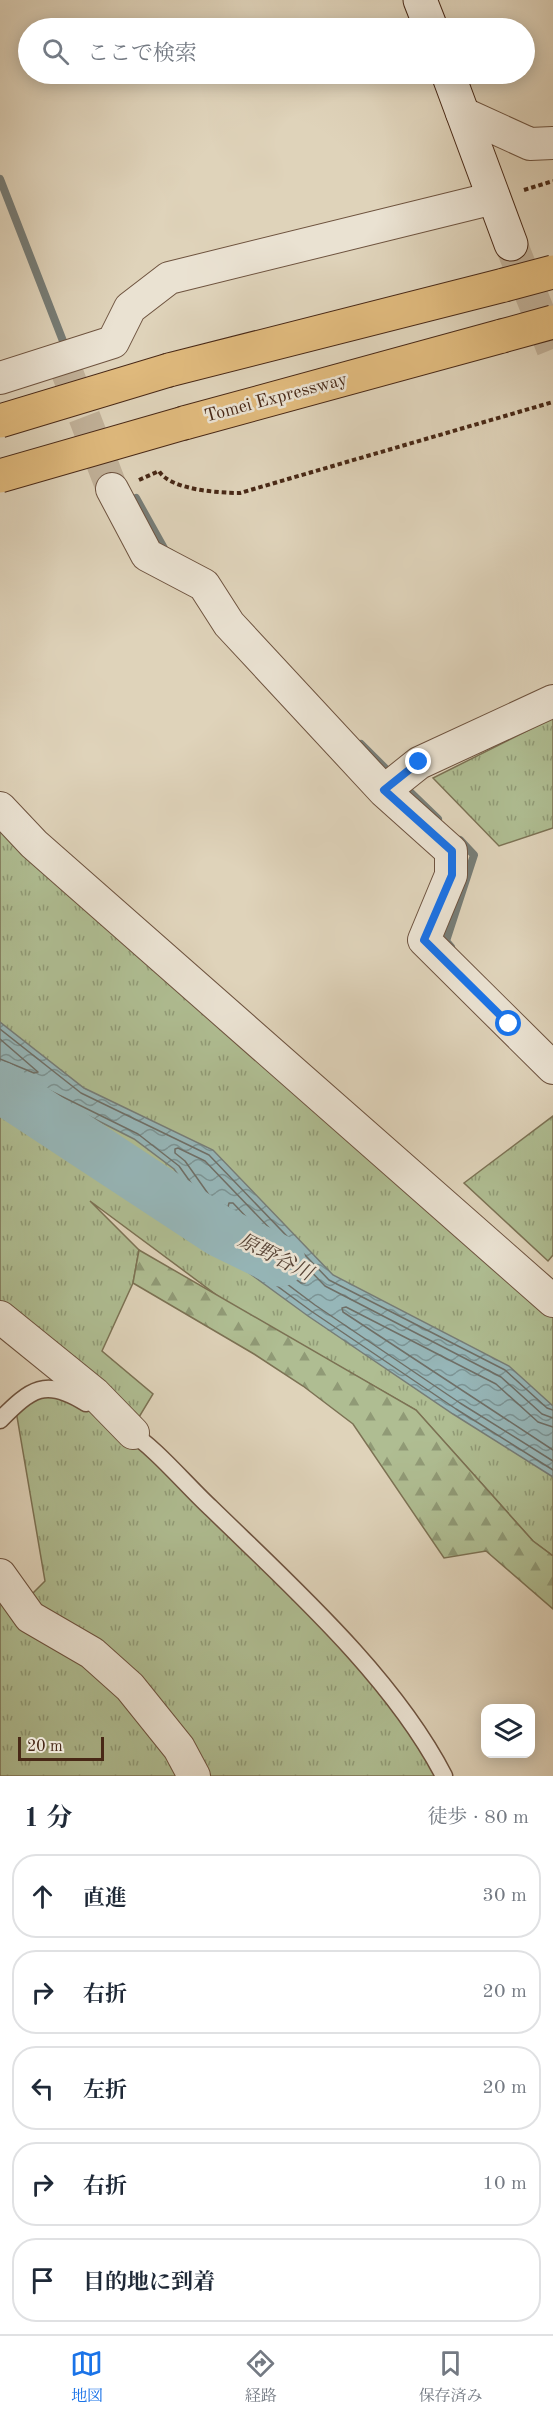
<!DOCTYPE html>
<html lang="ja">
<meta charset="utf-8">
<style>
body{margin:0;font-family:"Old Standard TT","Noto Serif JP",serif;background:#f2f2f3;color:#1f2937}
.controls{position:absolute;right:18px;bottom:18px;display:grid;overflow:hidden;border-radius:12px;box-shadow:0 3px 15px #0003}
.controls button{width:54px;height:54px;display:grid;place-items:center;padding:0;border:0;border-bottom:2px solid #e0e1e3;background:#fff;color:#1f2937;font:30px sans-serif}
.scale{position:absolute;left:18px;bottom:15px;width:86px;box-sizing:border-box;padding-left:6px;border:3px solid #482816;border-top:0;font-size:16px;line-height:21px;white-space:nowrap;color:#482816;-webkit-text-stroke:4px #eae2d2;paint-order:stroke}
.stop{position:absolute;width:18px;height:18px;margin:-14px;border:4px solid #1a73e8;border-radius:50%;background:#fff}
.stop.end{background:#1a73e8;border-color:#fff;box-shadow:0 2px 6px #0008}
.list{margin:0;padding:0;list-style:none}
h2{display:flex;justify-content:space-between;align-items:center;height:78px;margin:0;padding:0 24px;font-size:26px}
h2 small{font-size:20px;font-weight:400;color:#747a83}
.list li{display:grid;grid-template-columns:39px 1fr auto;gap:18px;align-items:center;box-sizing:border-box;height:84px;margin:0 12px 12px;padding:0 12px;border:2px solid #e0e1e3;border-radius:24px}
.list b{display:block;font-size:22px;white-space:nowrap}
.list em{font-size:20px;font-style:normal;color:#747a83}
.icon{flex:none;width:33px;height:33px;fill:none;stroke:currentColor;stroke-width:2;stroke-linecap:round;stroke-linejoin:round}
.map{position:relative;flex:none;width:553px;height:1776px;overflow:hidden}
.search{position:absolute;background:#fff;box-shadow:0 3px 15px #0003;left:18px;right:18px;top:18px;height:66px;display:flex;align-items:center;gap:15px;box-sizing:border-box;padding:0 21px;border-radius:33px;color:#747a83;font-size:22px}
.sheet{height:558px;background:#fff}
nav{display:flex;justify-content:space-around;align-items:center;box-sizing:border-box;height:84px;border-top:2px solid #e0e1e3;background:#fff;font-size:16px;color:#747a83}
nav a{display:grid;justify-items:center;gap:3px}
nav .on{color:#1a73e8}
.map>svg:first-child{display:block}
</style>
<div class="map">
<svg width="553" height="1776" viewBox="0 0 553 1776">
<defs>
<pattern id="grass-tufts" width="24" height="20" patternUnits="userSpaceOnUse" patternTransform="scale(1.5)"><rect width="24" height="20" fill="#afbd92"/><path d="M3 7l-1-3M5 7V3M7 7l1-3M15 17l-1-3M17 17v-4M19 17l1-3" fill="none" stroke="#909a76"/></pattern>
<pattern id="forest-firs" width="22" height="20" patternUnits="userSpaceOnUse" patternTransform="scale(1.5)"><rect width="22" height="20" fill="#afbd92"/><path d="M5 1l3.5 6h-7zM16 11l3.5 6h-7z" fill="#909a76"/></pattern>
<pattern id="water-waves" width="16" height="10" patternUnits="userSpaceOnUse" patternTransform="scale(1.5)"><rect width="16" height="10" fill="#96b6b8"/><path d="M0 5q4-4 8 0t8 0" fill="none" stroke="#7c9495"/></pattern>
</defs>
<rect width="100%" height="100%" fill="#dfd3ba"/>
<filter id="stains"><feTurbulence type="fractalNoise" baseFrequency=".00333" numOctaves="4"/><feColorMatrix values="0 0 0 0 .2 0 0 0 0 .09 0 0 0 0 .02 0 0 0 .5 -.17"/></filter>
<radialGradient id="worn" r=".72"><stop offset=".6" stop-color="#630" stop-opacity="0"/><stop offset="1" stop-color="#630" stop-opacity=".3"/></radialGradient>
<path fill="url(#grass-tufts)" stroke="#7c7254" stroke-width="1.5" d="M553 718V828L499 846 433 778Z
M0 805 553 1301V1556L533 1541 416 1410 226 1302 90 1201 139 1250 133 1283 102 1351 153 1394 133 1427 0 1317Z
M553 1116V1255L548 1261 464 1183Z
M49 1386 133 1433 378 1673 443 1776H0V1570L30 1596 45 1581 15 1405Z"/>
<path fill="url(#forest-firs)" stroke="#7c7254" stroke-width="1.5" d="M139 1250 416 1410 533 1541 553 1556V1609L486 1551 444 1558 353 1424 303 1386 254 1354 133 1283Z"/>
<path fill="url(#water-waves)" stroke="#777d77" stroke-width="1.5" d="M0 1022 84 1088 213 1150 333 1275 509 1366 553 1406V1477L453 1414 308 1316 245 1270 174 1169 134 1139 0 1071Z"/>
<g fill="none" stroke-linecap="round" stroke-linejoin="round">
<path stroke="#6f6f67" stroke-width="1.5" d="M0 1029 81 1093 209 1155 329 1280 505 1370 547 1408 553 1410
M0 1039 38 1072 34 1073 0 1059
M0 1066 138 1134 179 1166 250 1266 311 1311 456 1409 553 1470
M229 1203H233L305 1279V1283H301L261 1253 228 1207Z
M553 1418 542 1414 501 1377 325 1286 205 1161 178 1148 175 1149V1153L185 1161 255 1260 315 1305 460 1403 553 1461
M553 1427 538 1422 496 1384 346 1307 342 1308 343 1312 553 1450"/>
<path stroke="#777d77" stroke-width="8" d="M0 179 63 341
M136 498 165 550 171 553
M361 744 388 771
M410 792 438 819
M451 947 446 941 474 855 460 840"/>
<path stroke="#96b6b8" stroke-width="51" d="M0 1087 219 1231 280 1261"/>
<path stroke="#c1b199" stroke-width="32" stroke-dasharray="32 16" stroke-linecap="butt" d="M67 372 112 489"/>
<path stroke="#c1b199" stroke-width="33" stroke-dasharray="33 16" stroke-linecap="butt" d="M511 244 553 349"/>
<defs>
<path id="lane" d="M0 1420C31 1389 45 1377 86 1403
M127 1430C155 1447 186 1485 211 1508 291 1586 393 1677 444 1776"/>
<path id="street" d="M462 113 530 144 553 143
M0 378 113 342 130 308 169 278 494 198
M112 489 147 555 204 585 229 624 384 791 451 851V875L424 940 553 1068
M384 791 419 763 553 701
M0 808 34 844 553 1301
M0 1317 95 1394 133 1433
M0 1575 30 1617 92 1653 130 1687 179 1748 194 1776"/>
<path id="secondary" d="M420 0 431 28
M448 74 511 244"/>
<path id="highway" d="M169 370 504 285
M184 423 502 336"/>
</defs>
<use href="#lane" stroke="#6e533f" stroke-width="19"/>
<use href="#street" stroke="#6e533f" stroke-width="34"/>
<use href="#secondary" stroke="#482816" stroke-width="35"/>
<use href="#highway" stroke="#482816" stroke-width="35"/>
<path stroke="#482816" stroke-width="4" stroke-dasharray="4.5 3" stroke-linecap="butt" d="M524 190 553 181
M139 480 159 471C170 490 220 493 240 493L553 402"/>
<use href="#lane" stroke="#eae2d2" stroke-width="16"/>
<use href="#street" stroke="#eae2d2" stroke-width="32"/>
<use href="#secondary" stroke="#eae2d2" stroke-width="33"/>
<use href="#highway" stroke="#e0ba7d" stroke-width="33"/>
<defs>
<path id="highway-bridge" d="M504 285 553 272
M502 336 553 322
M0 421 169 370
M0 476 184 423"/>
</defs>
<use href="#highway-bridge" stroke="#482816" stroke-width="35" stroke-linecap="butt"/>
<use href="#highway-bridge" stroke="#e0ba7d" stroke-width="33"/>
</g>
<g fill="none" stroke-linecap="round" stroke-linejoin="round">
<path stroke="#1a73e8" stroke-width="8" d="M419 762 384 790 452 851V875L424 940 509 1024"/>
</g>
<g text-anchor="middle" dominant-baseline="central" stroke-width="5" stroke-linejoin="round" paint-order="stroke">
<g font-size="18" fill="#482816" stroke="#eae2d2">
<text transform="translate(276 398) rotate(-15)">Tomei Expressway</text>
</g>
<g font-size="20" font-style="italic" fill="#584436" stroke="#eae2d2">
<text transform="translate(275 1258) rotate(27)">原野谷川</text>
</g>
</g>
<rect width="100%" height="100%" filter="url(#stains)"/>
<rect width="100%" height="100%" fill="url(#worn)"/>
</svg>
<div class="controls">
<button><svg class="icon" aria-label="layers" viewBox="0 0 24 24"><path d="M12 4l9 5-9 5-9-5zM3 14l9 5 9-5"/></svg></button>
</div>
<div class="scale">20 m</div>
<div class="stop" style="left:509px;top:1024px"></div>
<div class="stop end" style="left:419px;top:762px"></div>
<div class="search"><svg class="icon" aria-label="search" viewBox="0 0 24 24"><circle cx="10" cy="10" r="6"/><path d="M15 15l6 6"/></svg>ここで検索</div>
</div>
<section class="sheet">
<h2>1 分<small>徒歩 · 80 m</small></h2>
<ul class="list">
<li><svg class="icon" aria-label="ahead" viewBox="0 0 24 24"><path d="M12 20V5M6 11l6-6 6 6"/></svg><div><b>直進</b></div><em>30 m</em></li>
<li><svg class="icon" aria-label="right" viewBox="0 0 24 24"><path d="M7 20v-9h11M14 6l5 5-5 5"/></svg><div><b>右折</b></div><em>20 m</em></li>
<li><svg class="icon" aria-label="left" viewBox="0 0 24 24"><path d="M17 20v-9H6M10 6l-5 5 5 5"/></svg><div><b>左折</b></div><em>20 m</em></li>
<li><svg class="icon" aria-label="right" viewBox="0 0 24 24"><path d="M7 20v-9h11M14 6l5 5-5 5"/></svg><div><b>右折</b></div><em>10 m</em></li>
<li><svg class="icon" aria-label="arrive" viewBox="0 0 24 24"><path d="M6 21V4h12l-3 4 3 4H6"/></svg><div><b>目的地に到着</b></div></li>
</ul>
</section>
<nav>
<a class="on"><svg class="icon" aria-label="map" viewBox="0 0 24 24"><path d="M3 6l6-2 6 2 6-2v14l-6 2-6-2-6 2zM9 4v14M15 6v14"/></svg>地図</a>
<a><svg class="icon" aria-label="directions" viewBox="0 0 24 24"><path d="M12 3l9 9-9 9-9-9zM9 14v-3h6M13 9l2 2-2 2"/></svg>経路</a>
<a><svg class="icon" aria-label="saved" viewBox="0 0 24 24"><path d="M7 4h10v16l-5-4-5 4z"/></svg>保存済み</a>
</nav>
